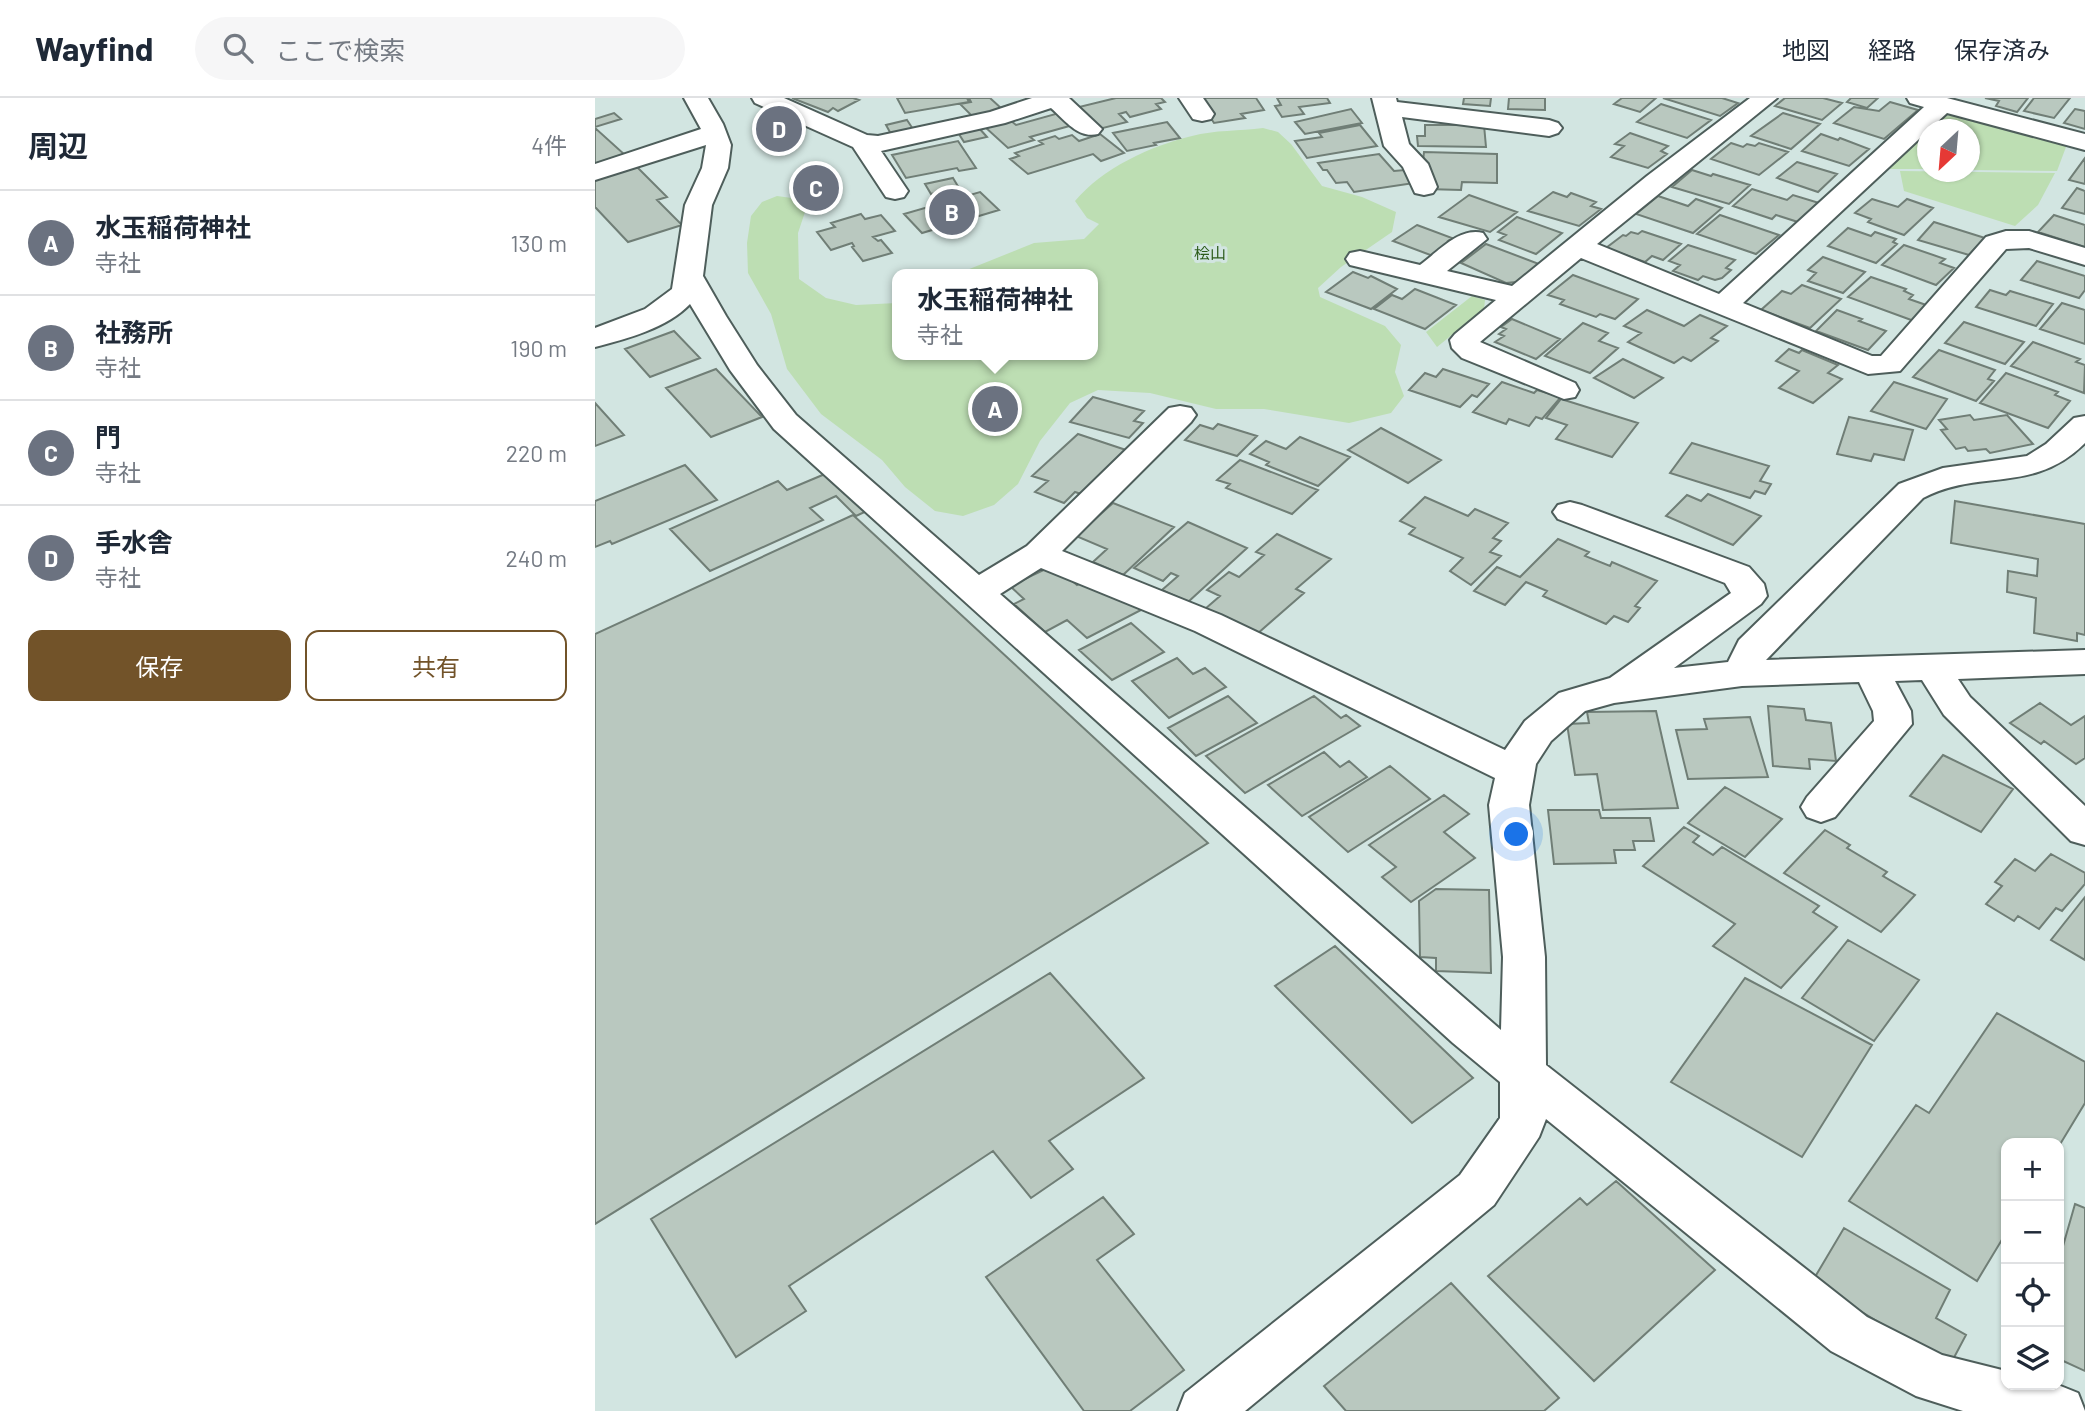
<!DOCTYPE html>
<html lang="ja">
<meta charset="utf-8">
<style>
body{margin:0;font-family:Barlow,"Noto Sans JP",sans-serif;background:#f6f6f7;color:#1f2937}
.controls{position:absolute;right:21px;bottom:21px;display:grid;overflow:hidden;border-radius:14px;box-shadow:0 2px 5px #0004}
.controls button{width:63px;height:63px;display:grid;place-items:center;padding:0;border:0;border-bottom:2px solid #e0e1e3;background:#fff;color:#1f2937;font:35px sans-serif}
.compass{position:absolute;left:1322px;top:21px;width:63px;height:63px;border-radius:50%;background:#fff;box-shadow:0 2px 5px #0004;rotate:206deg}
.you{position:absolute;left:922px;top:737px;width:24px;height:24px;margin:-18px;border:5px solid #fff;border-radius:50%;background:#1a73e8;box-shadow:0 0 0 10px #1a73e833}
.badge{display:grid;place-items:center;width:46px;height:46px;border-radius:50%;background:#725329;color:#fff;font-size:23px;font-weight:700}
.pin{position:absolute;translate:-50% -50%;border:4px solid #fff;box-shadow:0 2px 7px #0006}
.popup{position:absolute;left:297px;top:171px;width:206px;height:91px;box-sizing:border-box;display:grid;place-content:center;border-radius:14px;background:#fff;filter:drop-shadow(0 2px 5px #0005);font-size:23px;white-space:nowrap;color:#747a83}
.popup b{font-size:26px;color:#1f2937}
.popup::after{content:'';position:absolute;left:50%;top:100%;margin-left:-14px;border:14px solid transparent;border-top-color:#fff}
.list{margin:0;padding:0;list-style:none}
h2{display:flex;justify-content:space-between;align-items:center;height:91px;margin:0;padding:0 28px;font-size:30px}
h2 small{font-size:23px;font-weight:400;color:#747a83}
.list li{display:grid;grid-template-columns:46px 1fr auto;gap:21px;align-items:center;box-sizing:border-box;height:105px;padding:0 28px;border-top:2px solid #e0e1e3}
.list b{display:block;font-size:26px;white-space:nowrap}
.list p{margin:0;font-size:23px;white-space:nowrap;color:#747a83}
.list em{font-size:23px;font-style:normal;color:#747a83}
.actions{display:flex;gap:14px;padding:21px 28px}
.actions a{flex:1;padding:16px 0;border:2px solid #725329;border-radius:14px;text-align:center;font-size:24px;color:#725329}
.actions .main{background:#725329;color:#fff}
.icon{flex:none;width:38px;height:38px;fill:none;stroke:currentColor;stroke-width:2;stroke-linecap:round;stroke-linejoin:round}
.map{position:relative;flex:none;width:1490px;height:1313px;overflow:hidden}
header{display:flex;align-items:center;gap:42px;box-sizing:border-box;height:98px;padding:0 35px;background:#fff;border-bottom:2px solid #e0e1e3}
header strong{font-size:33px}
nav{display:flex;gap:38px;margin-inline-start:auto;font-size:24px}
.search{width:490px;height:63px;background:#f6f6f7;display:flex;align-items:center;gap:18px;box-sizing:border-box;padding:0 24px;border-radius:38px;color:#747a83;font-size:26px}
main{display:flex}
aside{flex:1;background:#fff}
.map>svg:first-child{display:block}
</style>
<header>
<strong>Wayfind</strong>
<div class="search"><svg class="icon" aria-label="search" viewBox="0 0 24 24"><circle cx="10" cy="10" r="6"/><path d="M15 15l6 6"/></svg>ここで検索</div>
<nav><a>地図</a><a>経路</a><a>保存済み</a></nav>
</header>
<main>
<aside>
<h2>周辺<small>4件</small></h2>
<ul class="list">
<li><span class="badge" style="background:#6b7280">A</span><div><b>水玉稲荷神社</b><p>寺社</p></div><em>130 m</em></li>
<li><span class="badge" style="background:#6b7280">B</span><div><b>社務所</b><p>寺社</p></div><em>190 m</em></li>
<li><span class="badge" style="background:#6b7280">C</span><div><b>門</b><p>寺社</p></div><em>220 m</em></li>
<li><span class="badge" style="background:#6b7280">D</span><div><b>手水舎</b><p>寺社</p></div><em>240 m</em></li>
</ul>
<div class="actions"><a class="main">保存</a><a>共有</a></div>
</aside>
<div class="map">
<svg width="1490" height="1313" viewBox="0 0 1490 1313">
<rect width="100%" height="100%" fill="#d2e5e1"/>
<path fill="#bddeb3" d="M1362 17 1468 46 1471 49 1462 73 1375 72 1374 32H1332V71H1293L1344 18Z
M668 30 683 34 696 46 727 88 767 99 801 114 797 134 746 169 723 190 725 199 790 228 806 247 800 274 809 298 796 315 754 325 669 311H621L555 295 503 292 475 305 445 343 423 386 399 407 368 418 340 413 310 389 287 362 226 316 192 271 176 216 153 175 152 145 156 118 167 104 182 98 204 101 212 108 203 135 204 181 231 200 261 207 302 205V257H498V176H362L439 145 489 141 504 126 492 120 480 103C508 70 555 48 597 38 619 32 645 33 668 30Z
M1305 73 1460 75 1443 107 1420 128 1309 93Z
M877 198 890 202 889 211 842 249 831 234Z"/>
<path fill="#b9c8bf" stroke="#707e76" stroke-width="2" d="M197 0H258L264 2 243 13 238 10 233 14Z
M302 0H372L374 4 310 15Z
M374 0H395L407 11 378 19 365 6 376 4Z
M566 0 570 4 561 6 566 11 535 19 531 14 524 16 532 24 504 31 484 9 521 0Z
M603 0H661L669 12 646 16 650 20 619 25Z
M682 0H732L735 5 704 9 709 16 687 19 680 8 686 7Z
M869 0H896L895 8 868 6Z
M914 0H950V12L913 11Z
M1027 0H1061L1045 14 1019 6Z
M1068 0H1127L1143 5 1125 18Z
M1190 0H1228L1247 5 1227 22 1180 8Z
M1256 0H1283L1272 10 1252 4Z
M1390 0H1433L1422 14 1401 8 1404 3Z
M1439 0H1475L1459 20 1429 13Z
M1295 4 1323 12 1289 41 1239 25 1259 9 1284 13Z
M1066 6 1116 22 1092 40 1042 24Z
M756 11 767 25 710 36 700 24Z
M1480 11 1490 13V31L1469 25Z
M19 15 26 21 0 29V21Z
M464 15 478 27 435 39 439 42 413 50 390 29 415 22 421 27Z
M1188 15 1225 26 1196 51 1156 38Z
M312 22 318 31 296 36 291 27Z
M572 24 585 40 559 45 561 47 532 53 518 35Z
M188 26 194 34 180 37 175 29Z
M765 27 782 48 712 60 700 43 727 39 724 35Z
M830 27H889L891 49 823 48 822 38H830Z
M383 29 392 39 369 44 362 33Z
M0 30 30 57 0 66Z
M1035 35 1073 48 1066 53 1072 56 1053 70 1016 59 1029 48 1020 46Z
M505 36 529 55 506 63 498 56 433 76 415 61 424 58 420 55 448 46 444 43 460 38 464 41 477 37 484 43Z
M1226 36 1243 42 1245 40 1274 51 1254 68 1207 53Z
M363 43 381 70 364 73 362 70 311 80 297 57Z
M1136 45 1148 49 1152 46 1160 48 1164 45 1193 54 1164 77 1116 61Z
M829 54 902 56V85L867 84 866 92 831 91 833 65 828 64Z
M784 56 799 73 810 72 819 85 759 94 752 84 741 85 732 72H728L723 65Z
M1490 60V86L1474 82Z
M1202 64 1242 76 1223 94 1182 80Z
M42 69 72 99 62 102 87 127 33 144 0 109V82Z
M1097 72 1116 78 1118 76 1155 87 1134 106 1077 89Z
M358 80 364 90 336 96 330 86Z
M235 81 243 89 208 99 200 92Z
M1482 90 1490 93V116L1467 110Z
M1157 91 1192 102 1198 97 1224 105 1203 124 1181 117 1177 121 1138 108Z
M385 94 404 112 327 135 309 116Z
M958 94 972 99 976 95 1001 104 996 108 1006 111 984 128 933 113Z
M874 97 922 114 895 134 844 119Z
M1063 98 1093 108 1101 101 1127 110 1098 135 1041 116Z
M1277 101 1303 109 1312 101 1338 110 1309 137 1273 124 1276 121 1260 115Z
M266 116 270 121 286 117 300 133 278 139 283 143 286 142 297 155 268 163 257 149 259 148 257 145 236 152 222 134 240 129 236 125Z
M1125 117 1184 137 1161 156 1102 136Z
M1459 117 1490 127V149L1443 134Z
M922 119 967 135 941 156 904 142 911 137 903 134Z
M1339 124 1390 140 1374 157 1323 142Z
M822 127 857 140 853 143 857 145 838 158 798 143Z
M1253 130 1276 138 1280 134 1301 141 1298 144 1302 146 1281 165 1233 148Z
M1047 133 1086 146 1068 162 1057 158 1050 164 1011 150 1028 137 1031 138 1036 134 1043 136Z
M891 146 944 166 921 184 911 185 866 165Z
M1093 147 1140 162 1131 170 1136 172 1127 180 1120 182 1108 178 1103 182 1078 173 1085 167 1074 163Z
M1309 147 1350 161 1345 165 1359 170 1341 187 1287 167Z
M1228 159 1270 174 1248 195 1213 183 1221 175 1213 172Z
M1442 163 1490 178V192L1484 200 1426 182Z
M758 174 773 180 776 178 802 191 776 211 731 194Z
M978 177 1043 201 1020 221 1005 216 1001 219 965 206 969 202 953 197Z
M1276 179 1311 191 1309 193 1318 197 1314 201 1334 208 1319 223 1253 199Z
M1207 187 1246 201 1215 230 1166 212 1187 193 1196 196Z
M820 191 861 207 830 231 779 211 797 197 807 201Z
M1395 192 1411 197 1415 193 1458 206 1441 228 1381 209Z
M1467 205 1490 212V246L1445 231Z
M1052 212 1089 228 1105 217 1132 228 1116 240 1123 243 1096 263 1088 259 1079 265 1033 244 1046 235 1029 228Z
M1242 212 1267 221 1264 223 1291 233 1273 252 1221 233Z
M917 221 965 241 941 261 900 244 909 238 904 236 911 231 906 229Z
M1369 224 1429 244 1410 266 1350 245Z
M988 225 1013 235 1004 243 1023 250 995 275 950 258Z
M79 233 105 260 55 279 30 251Z
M1438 244 1485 261 1481 264 1490 267 1489 295 1416 268Z
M1194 251 1204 255 1207 252 1243 267 1233 275 1247 281 1218 305 1184 290 1204 273 1181 263Z
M1344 252 1400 272 1393 281 1399 283 1381 303 1318 279Z
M1028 261 1068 280 1039 300 999 280Z
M121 271 167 319 116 339 71 290Z
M848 271 894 286 882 299 877 297 865 309 814 292 830 275 841 279Z
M1411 275 1463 294 1460 297 1475 303 1453 330 1385 305Z
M907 284 939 295 942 292 966 299 947 321 941 319 934 328 914 321 911 326 878 314Z
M1299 284 1352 301 1331 331 1276 313Z
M498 299 549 313 539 323 548 325 534 340 475 324Z
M966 301 1043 325 1017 359 961 341 972 327 951 320Z
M399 303 414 307 401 319 386 314Z
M0 305 29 337 0 348Z
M1375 317 1379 322 1412 317 1438 346 1395 355 1391 351 1373 353 1370 349 1361 351 1346 332 1352 331 1344 322Z
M1254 319 1318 332 1309 362 1279 356 1276 363 1242 356Z
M623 326 662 338 642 358 590 342 605 327 618 331Z
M786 330 846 362 813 385 753 352Z
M483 336 537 354 492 398 480 394 469 405 440 394 453 383 437 378Z
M705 339 755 359 723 388 671 367 674 364 655 356 671 343 691 351Z
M1097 345 1174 368 1165 383 1176 386 1170 396 1160 393 1155 400 1075 375Z
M645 362 723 392 697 416 631 390 635 386 622 382Z
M90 367 122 402 17 446 15 443 0 449V403Z
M230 376 278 410 261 418 241 398 215 410 228 422 115 473 75 431 183 383 192 392Z
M1113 396 1166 418 1138 447 1071 418 1092 397 1106 403Z
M830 399 873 418 880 411 913 425 898 440 906 443 895 454 906 458 876 487 855 473 868 460 814 436 820 430 805 423Z
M1360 403 1490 426V537L1482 535V543L1439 535 1441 500 1412 494 1413 473 1442 478 1443 461 1356 445Z
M518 405 579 429 528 477 498 464 512 451 481 438Z
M258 417 613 745 0 1126V536Z
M593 424 652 450 593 504 567 492 583 478 576 475 568 483 539 470Z
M682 436 736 461 701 491 709 495 662 536 610 511 625 498 612 492 634 474 644 479 669 457 661 454Z
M963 441 994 454 990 458 1015 468 1017 464 1062 483 1040 508 1045 510 1033 524 1019 518 1011 526 948 498 952 493 931 484 910 507 879 493 902 469 925 479Z
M459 467 482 487 494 481 522 491 546 512 492 540 472 522 450 534 419 506 429 501 415 488Z
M536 525 569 554 517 582 484 552Z
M582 560 598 576 610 570 631 589 574 620 537 583Z
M633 598 662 625 601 658 573 630Z
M719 598 746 620 751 617 765 628 650 695 611 658Z
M1445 605 1476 627 1490 618V660L1481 666 1449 643 1446 646 1415 625Z
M1173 608 1209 611 1211 622 1236 625 1241 663 1214 661 1215 671 1178 668Z
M1061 613 1083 710 1008 712 1002 676 980 677 972 626 994 625 992 614Z
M1155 619 1173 679 1093 681 1081 632 1112 631 1109 621Z
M729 654 745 669 754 663 772 679 707 718 673 687Z
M1348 657 1418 691 1386 734 1315 698Z
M795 668 835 701 753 754 714 719Z
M1130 689 1187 721 1150 759 1093 725Z
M849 697 874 716 849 734 880 760 816 804 787 779 801 769 774 747Z
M953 712H1004L1006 720H1055L1059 743H1038L1040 752H1019L1021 765 959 766Z
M1089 729 1104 738 1098 744 1118 757 1127 749 1224 808 1218 814 1242 829 1186 890 1118 848 1140 826 1048 768Z
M1230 732 1255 747 1252 750 1292 774 1288 778 1320 797 1286 834 1189 775Z
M1456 756 1490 775V786L1467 813 1461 810 1444 831 1423 818 1419 823 1391 806 1407 788 1400 784 1420 761 1440 773Z
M841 791 894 792 896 875 841 873V860L825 859 824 803Z
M1490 799V862L1456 842Z
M1253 842 1324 882 1279 943 1207 900Z
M740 848 878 980 817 1025 680 888Z
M455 875 549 980 454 1043 478 1071 436 1100 398 1053 194 1188 211 1213 141 1259 56 1121Z
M1150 880 1277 947 1207 1059 1076 984Z
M1402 915 1490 964V1005L1464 1048V1045H1411V1135L1382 1183 1254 1103 1321 1007 1334 1015Z
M1021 1083 1120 1172 999 1283 893 1178 985 1100 992 1107Z
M508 1099 539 1136 502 1162 589 1272 535 1313H489L391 1179Z
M1480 1106 1490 1110V1273L1464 1261V1162Z
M1249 1130 1355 1192 1341 1220 1371 1237 1355 1267 1217 1184Z
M856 1185 964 1300 949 1313H751L729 1288Z"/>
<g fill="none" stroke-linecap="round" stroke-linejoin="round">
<defs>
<path id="minor" d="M89 0H113L128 26 136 47 133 70 117 107 108 178 131 218 162 267 201 317 384 477 432 448 574 310 585 308 596 310 601 317 596 324 467 453 626 517 910 652 930 623 964 595 1015 580 1136 495 1130 485 963 421 958 414 963 407 975 404 987 407 1154 469 1169 486 1172 498 1166 506 1079 570 1133 564 1144 542 1304 386 1348 370 1432 358 1451 346 1479 320 1490 318V345C1438 397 1385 370 1328 400L1171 562 1490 552V576L1363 581 1375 599 1490 708V747L1476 743 1349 617 1327 582 1300 583 1316 613 1317 626 1240 719 1226 724 1212 719 1206 709 1212 699 1279 623 1278 613 1264 584 1147 588 1019 605 990 613 956 643 941 666 934 707 950 859 951 967 1272 1219 1347 1257 1411 1273V1287H1463L1483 1295 1490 1313H1368L1321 1298 1236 1253 951 1021 944 1039 899 1107 650 1313H583L590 1295 865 1077 905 1020V984L858 945 179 331 135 272 95 206C72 230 32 241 0 249V230L50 211 77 191 90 107 107 70 111 47 0 82V66L106 31ZM446 470 600 533 900 680 894 707 908 859 906 932 405 496Z
M157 0H189L272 37 283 38 395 14 437 0H474L507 31 503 36C483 41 470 22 456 10L410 25 286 53 313 93 309 99 300 101 291 99 258 49 160 5Z
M584 0H608L619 16 616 21 607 23 598 21Z
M777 0H801L802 4 954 22 963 25 967 30 963 35 954 38 807 19 814 46 833 66 842 89 838 95 829 97 820 95 808 69 789 48Z
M1155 0H1182L1002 146 1124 196 1329 9 1315 5 1312 0H1352L1490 36V52L1352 15 1148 205 1277 258H1286L1391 139 1411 133H1434L1490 150V167L1434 150 1411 151 1305 273 1273 276 986 160 885 244 980 285 984 292 980 299 969 301 867 260 857 250 855 242 860 236 901 202 755 167 751 161 755 155 765 153 825 167C843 154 864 129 888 135L892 141 852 173 917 188 1052 78Z"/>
</defs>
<use href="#minor" stroke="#4e5e5b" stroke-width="4"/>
<use href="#minor" fill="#fff" fill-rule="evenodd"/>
</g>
<g text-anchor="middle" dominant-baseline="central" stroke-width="6" stroke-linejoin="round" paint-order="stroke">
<g font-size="16" fill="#2c5b1a" stroke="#d2e5e1">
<text x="615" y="154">桧山</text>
</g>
</g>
</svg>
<div class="controls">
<button>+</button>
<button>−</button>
<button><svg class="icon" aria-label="locate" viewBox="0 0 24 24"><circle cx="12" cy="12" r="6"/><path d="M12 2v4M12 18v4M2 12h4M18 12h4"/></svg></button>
<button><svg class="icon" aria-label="layers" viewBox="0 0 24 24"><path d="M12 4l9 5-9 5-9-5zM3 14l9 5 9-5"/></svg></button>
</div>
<svg class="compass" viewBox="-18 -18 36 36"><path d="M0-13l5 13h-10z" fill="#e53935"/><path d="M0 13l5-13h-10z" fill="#747a83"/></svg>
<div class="you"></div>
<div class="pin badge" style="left:400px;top:311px;background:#6b7280">A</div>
<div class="popup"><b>水玉稲荷神社</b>寺社</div>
<div class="pin badge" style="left:357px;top:114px;background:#6b7280">B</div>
<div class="pin badge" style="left:221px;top:90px;background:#6b7280">C</div>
<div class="pin badge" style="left:184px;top:31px;background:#6b7280">D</div>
</div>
</main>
